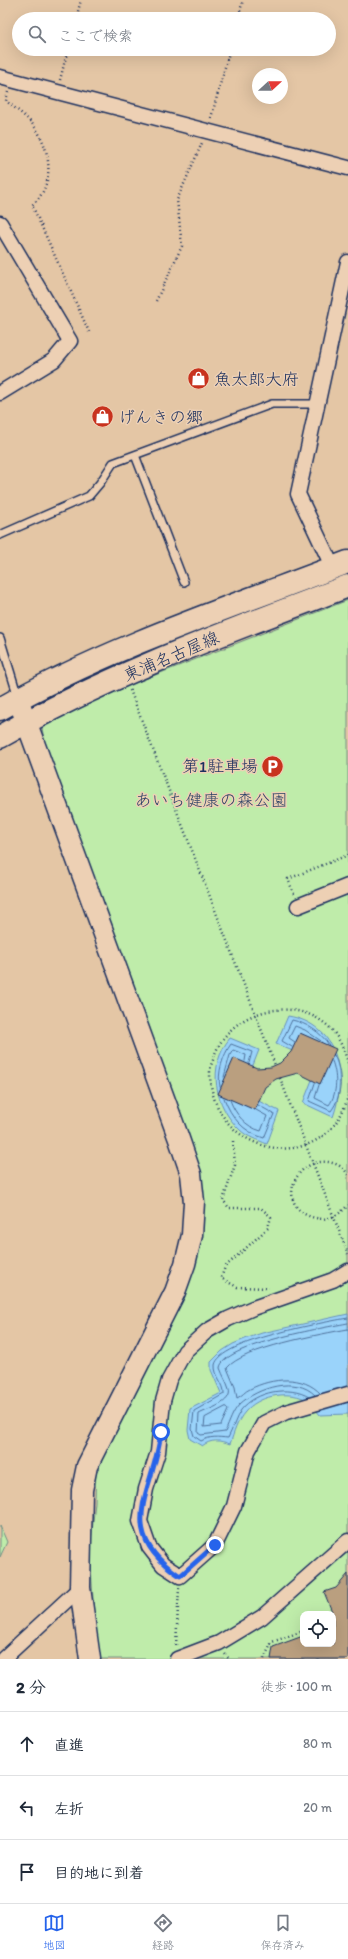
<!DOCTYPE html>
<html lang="ja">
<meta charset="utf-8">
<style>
body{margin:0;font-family:Itim,"Klee One",sans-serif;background:#f2f2f3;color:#1f2937}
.controls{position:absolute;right:12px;bottom:12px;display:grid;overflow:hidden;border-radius:8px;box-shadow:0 4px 16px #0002}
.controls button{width:36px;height:36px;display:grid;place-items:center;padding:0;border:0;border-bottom:1px solid #e0e1e3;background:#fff;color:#1f2937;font:20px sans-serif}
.compass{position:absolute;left:252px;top:68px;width:36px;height:36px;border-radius:50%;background:#fff;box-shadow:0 4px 16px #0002;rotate:69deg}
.stop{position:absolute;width:12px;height:12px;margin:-9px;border:3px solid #2563eb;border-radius:50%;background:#fff}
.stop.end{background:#2563eb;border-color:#fff;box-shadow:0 1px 4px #0008}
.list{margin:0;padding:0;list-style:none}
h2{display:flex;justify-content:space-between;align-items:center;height:52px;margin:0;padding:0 16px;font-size:17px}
h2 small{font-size:13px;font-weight:400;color:#747a83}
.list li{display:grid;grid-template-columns:26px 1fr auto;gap:12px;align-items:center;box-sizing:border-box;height:64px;padding:0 16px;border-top:1px solid #e0e1e3}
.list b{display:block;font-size:15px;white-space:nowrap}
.list em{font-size:13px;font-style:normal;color:#747a83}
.icon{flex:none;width:22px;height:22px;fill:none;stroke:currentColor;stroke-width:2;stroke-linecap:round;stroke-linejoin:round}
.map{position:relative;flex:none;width:348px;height:1659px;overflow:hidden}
.search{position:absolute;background:#fff;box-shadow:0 4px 16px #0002;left:12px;right:12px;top:12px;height:44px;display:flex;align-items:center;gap:10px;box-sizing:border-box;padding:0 14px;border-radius:22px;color:#747a83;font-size:15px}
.sheet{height:244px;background:#fff}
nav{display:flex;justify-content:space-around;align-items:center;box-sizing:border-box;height:56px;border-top:1px solid #e0e1e3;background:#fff;font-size:11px;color:#747a83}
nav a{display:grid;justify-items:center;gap:2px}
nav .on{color:#2563eb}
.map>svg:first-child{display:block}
</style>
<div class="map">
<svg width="348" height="1659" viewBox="0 0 348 1659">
<rect width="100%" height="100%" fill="#e4c6a5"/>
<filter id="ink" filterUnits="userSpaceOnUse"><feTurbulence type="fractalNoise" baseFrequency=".025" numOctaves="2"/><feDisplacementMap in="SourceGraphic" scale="8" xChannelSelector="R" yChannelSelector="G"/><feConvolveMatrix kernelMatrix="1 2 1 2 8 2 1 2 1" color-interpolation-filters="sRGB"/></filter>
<g filter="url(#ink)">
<path fill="#bfecaa" stroke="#6d8e84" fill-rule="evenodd" d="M348 600V1659H100L96 1645 90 1552 95 1502 96 1466 196 1254 203 1231 198 1181 190 1139 46 751 42 728 55 714ZM303 1614H333V1644H303Z
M0 1526 7 1542 0 1557Z"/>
<path fill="#9ad3fa" stroke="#6791bc" d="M288 1016C338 1024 348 1075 333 1117L303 1103 319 1062 276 1044Z
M230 1038 259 1050 242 1093 279 1111 267 1144C258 1140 247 1137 240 1130 214 1106 207 1066 230 1038Z
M348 1314V1414L320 1415C316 1410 310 1402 305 1399 286 1390 258 1396 245 1412 237 1421 234 1433 230 1444 220 1440 211 1439 202 1446L190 1439 188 1430 190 1409 221 1393 211 1370V1362L222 1351 233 1344 245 1339 262 1333Z"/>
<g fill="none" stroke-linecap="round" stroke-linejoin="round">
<path stroke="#4e719c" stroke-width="1" d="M295 1042 289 1038 295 1026 305 1030 321 1041
M292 1047 282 1041 292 1020C306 1023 321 1032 329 1045
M224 1077 230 1055 233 1050 246 1055 245 1061
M315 1083 309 1101 331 1111C343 1095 343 1073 334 1055
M319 1085 315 1098 329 1105C338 1093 337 1074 332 1061
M220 1087C217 1073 223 1055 231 1044L252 1052 249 1063
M224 1098C231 1117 243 1132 264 1138L274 1114 258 1105
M230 1100C235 1114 246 1127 261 1131L267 1116 256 1110
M321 1394C303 1374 272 1378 250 1389 245 1391 242 1396 237 1398L235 1387 227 1368C243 1348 321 1334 348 1329
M315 1395C296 1375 257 1388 240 1404 232 1412 230 1422 225 1432L201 1435 198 1433 199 1414C208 1409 233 1403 229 1389 227 1382 223 1376 220 1368 222 1345 327 1327 348 1323
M309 1397C289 1385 256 1391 241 1410 235 1419 233 1429 228 1438 218 1437 210 1436 201 1441L194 1436 192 1429 194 1411 224 1394C225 1384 214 1376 215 1365 219 1341 325 1322 348 1318
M226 1407 228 1410 221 1425 204 1427 205 1418Z"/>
</g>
<path fill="#ba9f7f" stroke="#1b2f5e" d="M300 1033 336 1049 320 1084 298 1073 276 1079 265 1087 255 1110 218 1094 234 1058 257 1068 271 1067 280 1063 291 1052Z
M348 1574V1659H271L273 1647 303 1636V1644H333V1614L324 1592 336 1588Z"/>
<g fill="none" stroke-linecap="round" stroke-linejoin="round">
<defs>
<path id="lane" d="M135 455 184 582
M0 535 89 496 100 483 113 463 272 404H318
M0 638 18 697"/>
<path id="street" d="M0 77 348 168
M0 223 70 341 54 360 0 393
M333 568 298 494 348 262
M298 906 348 886
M348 1271 333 1280 253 1308 228 1319 207 1331 185 1351 169 1380 163 1401 158 1452 146 1489 140 1521 149 1547 163 1565 180 1576 215 1545 234 1506 248 1451 264 1423 286 1412 348 1394
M3 1659 80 1588
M177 1659 219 1643 262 1617 348 1541"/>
<path id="secondary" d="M18 699 179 1139 191 1174 194 1202 192 1235 185 1264 175 1292 87 1466 82 1490 80 1588 90 1659"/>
<path id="primary" d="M0 709C109 647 231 607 348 562
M0 737C110 674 230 631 348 586"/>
</defs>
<use href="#lane" stroke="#1b2f5e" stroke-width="10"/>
<use href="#street" stroke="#1b2f5e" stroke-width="17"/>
<use href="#secondary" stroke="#1b2f5e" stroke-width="23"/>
<use href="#primary" stroke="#1b2f5e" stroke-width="25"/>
<path stroke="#1b2f5e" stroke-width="2.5" stroke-dasharray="1 3" stroke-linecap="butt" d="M76 19 81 0
M238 19 243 0
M60 80 68 49
M8 92 6 101C16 109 26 116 34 126 51 149 56 185 32 205L90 334
M211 118 230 49
M156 301 182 246 177 200 202 143
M130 690 275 1065
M294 894 288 879 348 855
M348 1063C344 1050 339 1036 328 1026 292 994 228 1011 214 1057 213 1061 210 1066 210 1071 209 1157 327 1180 348 1096
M280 1078 348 1254
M233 1141 235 1165 223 1200 229 1208H261L271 1217 268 1228 225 1267 221 1278 237 1287 269 1288
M348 1175C344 1167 336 1163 328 1162 292 1158 275 1210 316 1218 328 1221 340 1215 348 1205
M333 1619H334
M176 1645 179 1588
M225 1654 229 1659
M264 1659 272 1642 303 1631"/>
<use href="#lane" stroke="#edd0b4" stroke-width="7"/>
<use href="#street" stroke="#edd0b4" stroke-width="14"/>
<use href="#secondary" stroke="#edd0b4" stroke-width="20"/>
<use href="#primary" stroke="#edd0b4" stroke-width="22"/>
</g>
</g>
<g fill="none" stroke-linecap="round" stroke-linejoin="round" filter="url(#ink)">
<path stroke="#2563eb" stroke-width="5" d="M161 1432C154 1493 112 1531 180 1576L215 1545"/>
</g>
<defs>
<symbol id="shop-disc" viewBox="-11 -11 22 22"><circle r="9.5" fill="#c8321e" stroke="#edd0b4"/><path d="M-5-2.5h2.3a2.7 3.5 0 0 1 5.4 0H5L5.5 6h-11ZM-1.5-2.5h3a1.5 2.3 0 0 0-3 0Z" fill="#fff"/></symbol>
<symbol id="parking-disc" viewBox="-11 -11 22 22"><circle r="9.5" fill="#c8321e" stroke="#edd0b4"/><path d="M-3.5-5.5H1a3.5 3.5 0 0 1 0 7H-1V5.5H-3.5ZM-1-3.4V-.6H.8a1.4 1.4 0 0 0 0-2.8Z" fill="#fff"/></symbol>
</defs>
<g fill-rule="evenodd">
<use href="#shop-disc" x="186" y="366" width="25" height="25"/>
<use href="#shop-disc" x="90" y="404" width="25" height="25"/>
<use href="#parking-disc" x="260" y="754" width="25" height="25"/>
</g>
<g text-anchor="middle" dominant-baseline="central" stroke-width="3" stroke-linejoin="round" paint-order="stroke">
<g font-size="17" fill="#1b2f5e" stroke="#edd0b4" text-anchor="start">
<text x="214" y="379">魚太郎大府</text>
<text x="118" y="417">げんきの郷</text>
<text x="258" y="766" text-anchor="end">第1駐車場</text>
</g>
<g font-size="17" fill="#1b2f5e" stroke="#edd0b4">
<text transform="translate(171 656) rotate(-23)">東浦名古屋線</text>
</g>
<g font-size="17" fill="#2b4266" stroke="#edd0b4">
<text x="211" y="800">あいち健康の森公園</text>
</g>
</g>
</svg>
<div class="controls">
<button><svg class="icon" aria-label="locate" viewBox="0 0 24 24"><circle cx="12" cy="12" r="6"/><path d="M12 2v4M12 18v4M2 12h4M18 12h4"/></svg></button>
</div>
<svg class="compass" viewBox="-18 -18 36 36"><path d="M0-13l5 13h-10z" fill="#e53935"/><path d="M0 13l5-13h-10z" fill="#747a83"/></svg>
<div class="stop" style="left:161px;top:1432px"></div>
<div class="stop end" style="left:215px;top:1545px"></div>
<div class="search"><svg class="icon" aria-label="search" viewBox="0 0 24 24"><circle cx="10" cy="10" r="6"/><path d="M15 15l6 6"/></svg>ここで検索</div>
</div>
<section class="sheet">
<h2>2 分<small>徒歩 · 100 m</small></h2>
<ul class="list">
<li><svg class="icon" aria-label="ahead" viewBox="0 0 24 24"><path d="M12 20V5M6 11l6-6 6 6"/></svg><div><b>直進</b></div><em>80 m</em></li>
<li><svg class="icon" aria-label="left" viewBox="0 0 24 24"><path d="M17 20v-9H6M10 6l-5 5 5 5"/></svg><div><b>左折</b></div><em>20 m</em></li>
<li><svg class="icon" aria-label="arrive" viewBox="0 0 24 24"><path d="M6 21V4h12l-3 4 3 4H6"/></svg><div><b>目的地に到着</b></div></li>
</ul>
</section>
<nav>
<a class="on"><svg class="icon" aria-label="map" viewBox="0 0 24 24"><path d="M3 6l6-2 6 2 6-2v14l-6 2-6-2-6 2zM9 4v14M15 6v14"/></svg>地図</a>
<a><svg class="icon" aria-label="directions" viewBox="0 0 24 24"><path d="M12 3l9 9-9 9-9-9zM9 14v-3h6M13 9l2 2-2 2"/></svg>経路</a>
<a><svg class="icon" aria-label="saved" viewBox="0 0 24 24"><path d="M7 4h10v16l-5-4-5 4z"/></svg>保存済み</a>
</nav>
